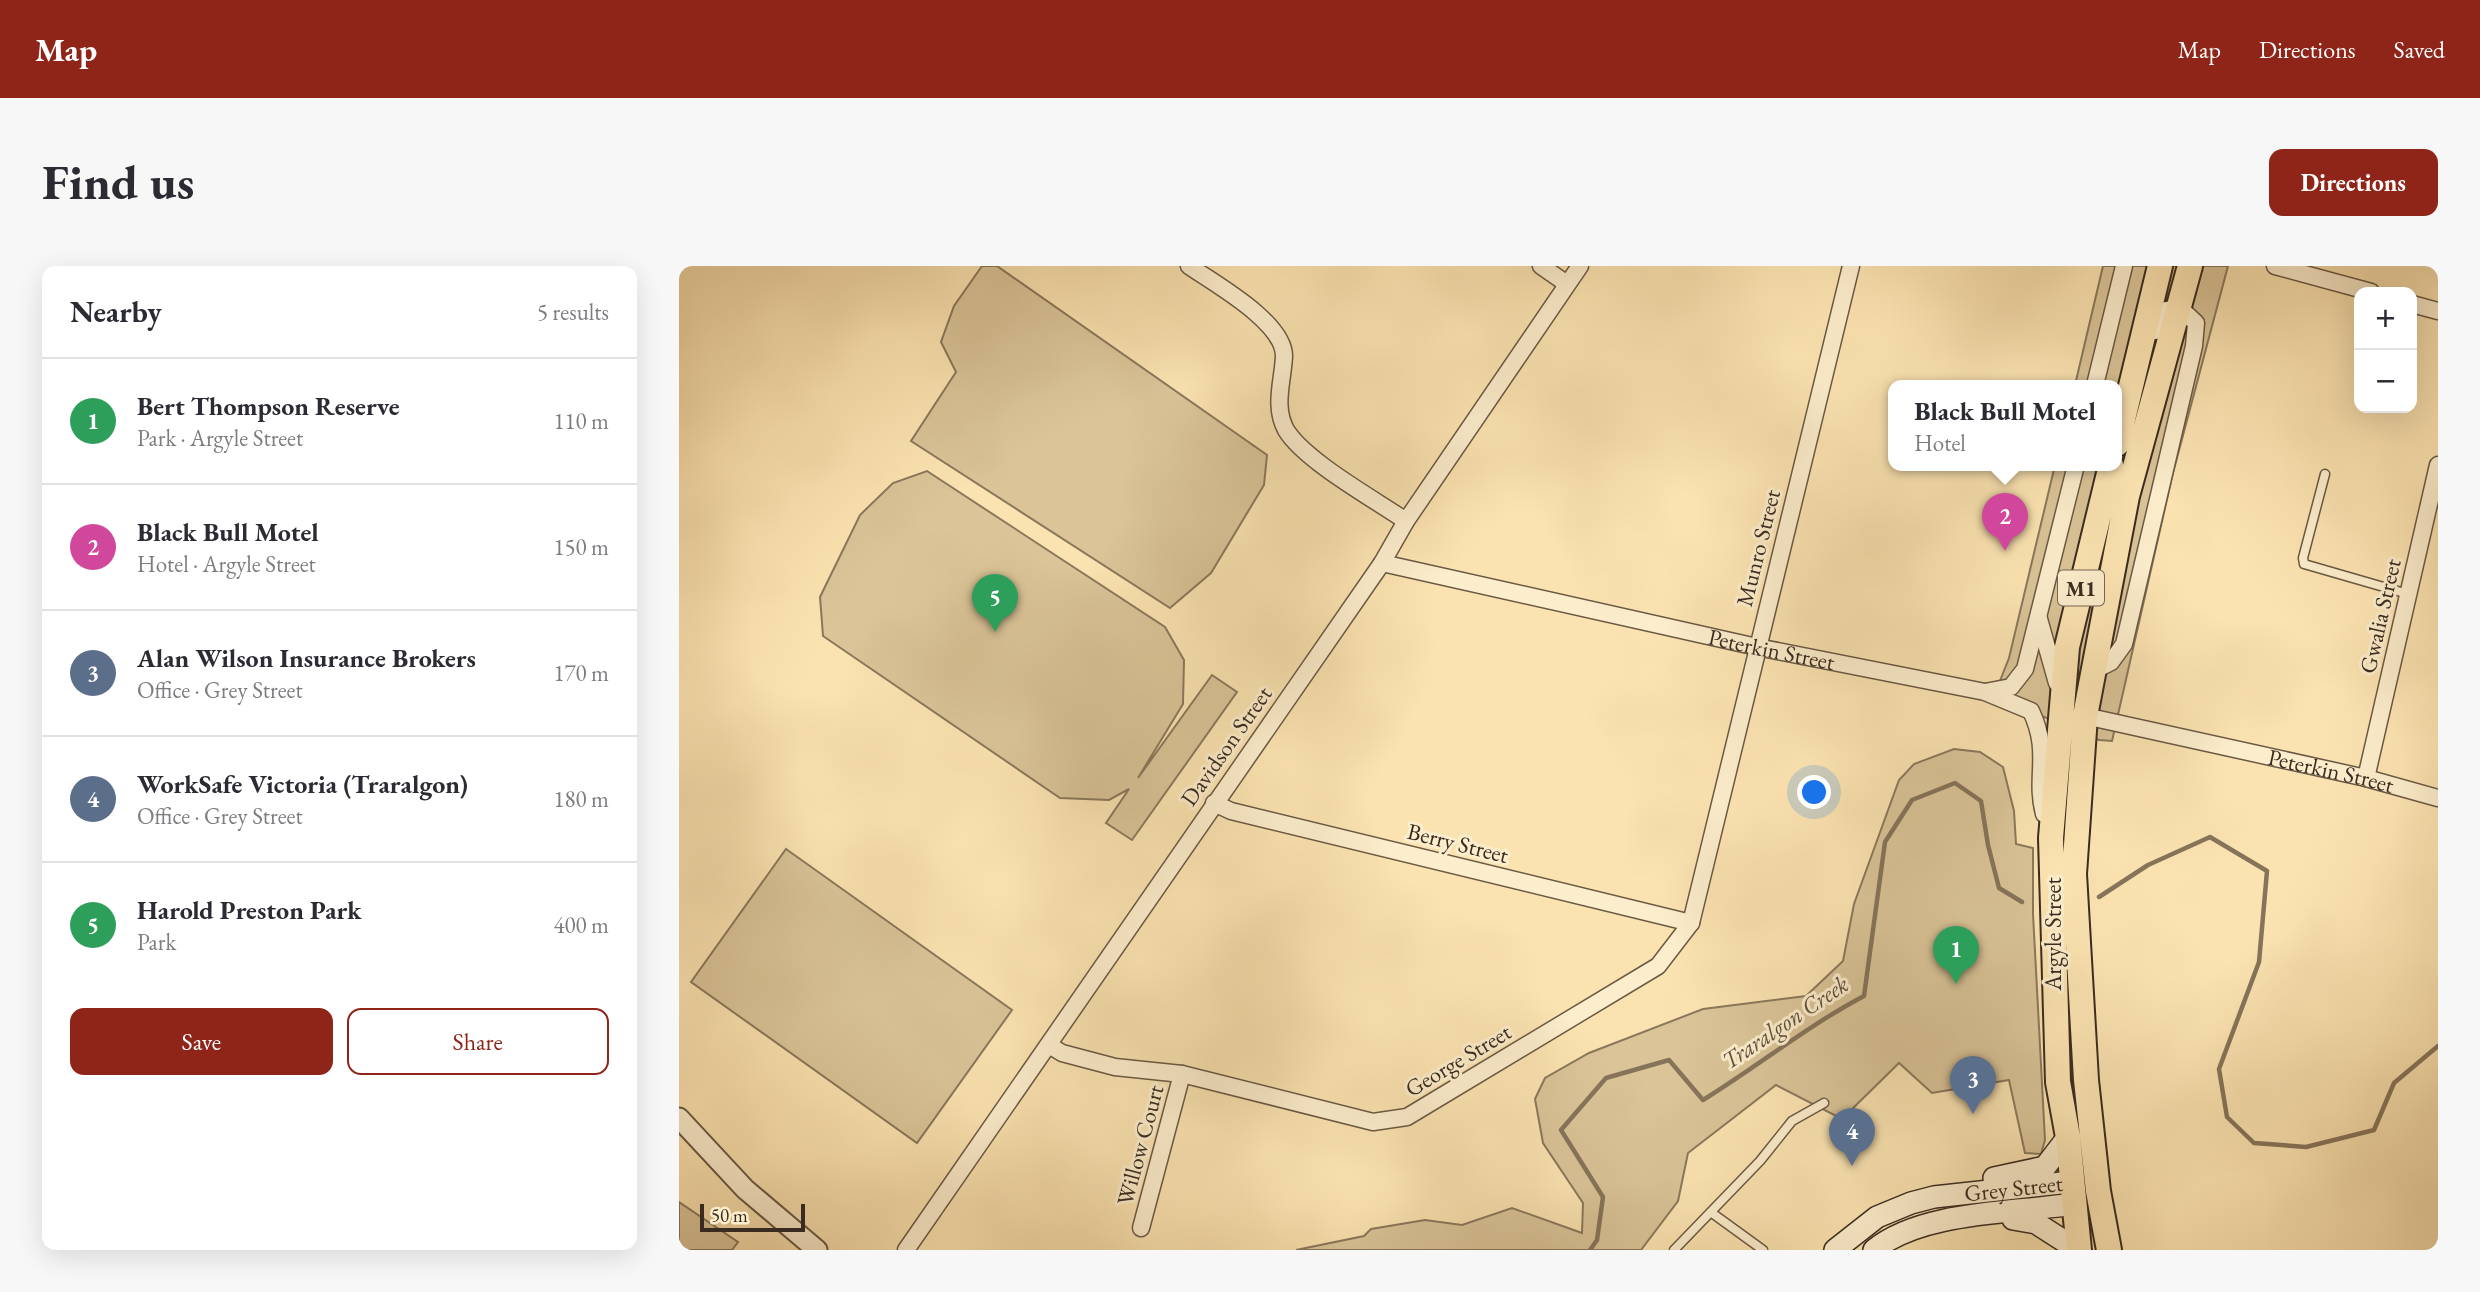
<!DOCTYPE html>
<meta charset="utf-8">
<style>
body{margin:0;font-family:"EB Garamond",serif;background:#f7f7f7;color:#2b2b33}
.controls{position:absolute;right:21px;top:21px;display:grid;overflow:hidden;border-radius:14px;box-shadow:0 7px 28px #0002}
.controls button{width:63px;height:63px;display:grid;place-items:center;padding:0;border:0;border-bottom:2px solid #e1e1e2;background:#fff;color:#2b2b33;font:35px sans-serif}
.scale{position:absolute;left:21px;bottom:18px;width:105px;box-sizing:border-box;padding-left:7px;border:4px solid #3a2b20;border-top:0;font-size:19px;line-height:24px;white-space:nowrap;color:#3a2b20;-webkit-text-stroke:5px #fcedcc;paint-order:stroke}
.you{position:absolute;left:1136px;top:527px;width:24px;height:24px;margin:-18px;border:5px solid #fff;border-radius:50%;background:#1a73e8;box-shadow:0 0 0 10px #1a73e833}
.badge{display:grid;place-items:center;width:46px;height:46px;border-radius:50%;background:#8f2418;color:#fff;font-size:23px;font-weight:700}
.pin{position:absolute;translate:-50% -58px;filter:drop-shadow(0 2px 4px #0008)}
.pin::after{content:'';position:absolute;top:37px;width:24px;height:21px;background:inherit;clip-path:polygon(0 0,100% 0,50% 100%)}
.popup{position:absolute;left:1209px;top:114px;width:234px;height:91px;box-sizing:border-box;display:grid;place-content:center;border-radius:14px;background:#fff;filter:drop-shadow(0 2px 5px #0005);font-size:23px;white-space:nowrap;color:#7c7c81}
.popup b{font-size:26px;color:#2b2b33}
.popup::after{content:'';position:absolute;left:50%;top:100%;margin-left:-14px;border:14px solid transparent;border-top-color:#fff}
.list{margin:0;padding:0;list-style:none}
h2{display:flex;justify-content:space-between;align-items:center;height:91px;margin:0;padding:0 28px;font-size:30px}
h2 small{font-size:23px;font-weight:400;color:#7c7c81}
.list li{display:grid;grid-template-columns:46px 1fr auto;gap:21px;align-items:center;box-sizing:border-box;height:126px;padding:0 28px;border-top:2px solid #e1e1e2}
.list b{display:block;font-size:26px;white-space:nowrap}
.list p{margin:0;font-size:23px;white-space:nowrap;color:#7c7c81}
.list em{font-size:23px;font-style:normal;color:#7c7c81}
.actions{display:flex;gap:14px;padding:21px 28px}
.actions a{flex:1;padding:16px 0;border:2px solid #8f2418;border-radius:14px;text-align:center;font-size:24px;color:#8f2418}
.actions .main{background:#8f2418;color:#fff}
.map{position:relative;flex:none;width:1759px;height:984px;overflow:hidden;border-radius:14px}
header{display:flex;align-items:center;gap:42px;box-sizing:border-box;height:98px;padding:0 35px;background:#8f2418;color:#fff}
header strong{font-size:33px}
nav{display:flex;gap:38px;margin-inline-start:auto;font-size:24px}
.intro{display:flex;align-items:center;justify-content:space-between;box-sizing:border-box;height:168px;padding:0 42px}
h1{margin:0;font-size:49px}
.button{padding:18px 32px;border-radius:14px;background:#8f2418;color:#fff;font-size:24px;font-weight:700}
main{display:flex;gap:42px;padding:0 42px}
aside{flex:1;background:#fff;border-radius:14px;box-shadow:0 7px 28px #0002}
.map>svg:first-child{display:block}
</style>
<header>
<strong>Map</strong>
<nav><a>Map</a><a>Directions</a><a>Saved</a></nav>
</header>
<div class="intro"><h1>Find us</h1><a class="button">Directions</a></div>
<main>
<aside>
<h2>Nearby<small>5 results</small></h2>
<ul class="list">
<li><span class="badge" style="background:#2e9e5b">1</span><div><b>Bert Thompson Reserve</b><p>Park · Argyle Street</p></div><em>110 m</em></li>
<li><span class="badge" style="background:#d1479c">2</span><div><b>Black Bull Motel</b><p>Hotel · Argyle Street</p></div><em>150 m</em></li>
<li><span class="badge" style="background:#5c6f8a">3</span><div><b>Alan Wilson Insurance Brokers</b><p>Office · Grey Street</p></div><em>170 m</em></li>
<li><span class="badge" style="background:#5c6f8a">4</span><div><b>WorkSafe Victoria (Traralgon)</b><p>Office · Grey Street</p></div><em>180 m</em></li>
<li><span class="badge" style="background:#2e9e5b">5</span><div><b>Harold Preston Park</b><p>Park</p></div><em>400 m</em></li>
</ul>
<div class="actions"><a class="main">Save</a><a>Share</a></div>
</aside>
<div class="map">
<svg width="1759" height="984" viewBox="0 0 1759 984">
<rect width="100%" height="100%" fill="#fbe3b1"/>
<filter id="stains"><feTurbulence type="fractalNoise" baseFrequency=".00286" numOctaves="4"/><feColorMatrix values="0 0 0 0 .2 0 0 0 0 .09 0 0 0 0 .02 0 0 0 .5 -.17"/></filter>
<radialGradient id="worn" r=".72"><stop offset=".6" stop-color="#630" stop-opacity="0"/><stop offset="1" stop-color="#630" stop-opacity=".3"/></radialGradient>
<path fill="#dac498" stroke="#8a785c" stroke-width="2" d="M303 0H318L588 189 585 219 532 307 491 342 232 175 277 106 262 76 275 40Z
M1424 0H1549L1494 207 1433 475 1420 474 1315 430 1330 392 1376 199H1438V119H1396Z
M248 205 486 361 505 394 504 438 459 512 533 409 558 426 453 574 427 557 450 523 430 534 381 532 144 370 141 331 181 249 214 217Z
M1275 483 1301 486 1324 501 1335 545 1337 578 1354 582V648L1366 874 1362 888 1346 887 1330 814 1253 827 1220 797 1163 853 1097 819 1009 887 999 935 962 984H617L685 970 692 963 746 954 783 959 833 942 903 967 904 937 864 877 856 833 866 812 910 787 1024 743 1127 730 1164 695 1175 638 1220 514 1235 498Z
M107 583 333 744 238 877 12 716Z
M0 936 59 976 53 984H0Z"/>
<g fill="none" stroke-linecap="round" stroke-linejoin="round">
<path stroke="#86745a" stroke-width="4.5" d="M1420 631 1469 599 1531 571 1588 605 1580 696 1540 803 1548 851 1575 877 1627 881 1695 864 1715 817 1759 780
M911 984 918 974 924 931 882 864 927 812 990 794 1024 834C1079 800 1128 760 1185 730L1206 576 1233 534 1276 517 1302 535 1309 579 1320 622 1343 636"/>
<defs>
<path id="service" d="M1646 208 1624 292 1625 298 1729 328
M1033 947 1084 984
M995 984 1081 895 1113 855 1145 837"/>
<g id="minor">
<path d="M510 0C536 18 605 56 605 90 604 115 594 140 607 164 626 195 695 233 727 255"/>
<path d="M862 0 888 18"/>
<path d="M1596 0 1692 26"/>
<path d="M1733 38 1759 45"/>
<path d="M1416 119 1445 0"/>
<path id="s1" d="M703 297 1078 381 1306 426 1352 445C1372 487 1355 510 1365 548"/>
<path d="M1360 353 1378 417"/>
<path d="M1414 405 1432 396 1445 378 1515 80 1517 57 1501 42 1482 45 1476 65"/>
<path d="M1306 426 1332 421 1346 403 1397 199"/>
<path id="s2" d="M1406 450 1687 512 1759 532"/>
<path d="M1687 512 1759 199"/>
<path d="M535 537 552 545 1012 657"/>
<path d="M370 779 383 787 436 801 503 808 694 856 728 851 979 700 1012 657 1172 0"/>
<path d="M462 962 503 808"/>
<path d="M227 984 703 297 727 255 901 0"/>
</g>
<path id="tertiary" d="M0 852 66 923 138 984"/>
<g id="secondary">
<path d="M1315 912 1366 901 1389 871"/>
<path d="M1334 953 1357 957 1399 984"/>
<path id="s3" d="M1156 984 1198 951 1232 937 1255 931 1391 916"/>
<path d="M1195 984C1242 945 1335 947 1394 938"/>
</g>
<path id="trunk" d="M1438 178 1481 0
M1400 984 1389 871 1379 816 1372 572 1388 381 1432 199
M1430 984 1419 925 1407 814 1395 608 1406 450 1448 230 1511 0"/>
</defs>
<use href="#service" stroke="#6a5944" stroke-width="11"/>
<use href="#minor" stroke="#6a5944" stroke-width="19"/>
<use href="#tertiary" stroke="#6a5944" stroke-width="23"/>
<use href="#secondary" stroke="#3a2b20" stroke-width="24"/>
<use href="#trunk" stroke="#3a2b20" stroke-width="28"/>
<use href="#service" stroke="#fcedcc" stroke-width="8"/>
<use href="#minor" stroke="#fcedcc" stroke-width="16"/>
<use href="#tertiary" stroke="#fcedcc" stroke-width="19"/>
<use href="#secondary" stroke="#fcedcc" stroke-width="21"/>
<use href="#trunk" stroke="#fbe3b1" stroke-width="24"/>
</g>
<g text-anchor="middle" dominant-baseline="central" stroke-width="6" stroke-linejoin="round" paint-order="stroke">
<rect fill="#fcedcc" stroke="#746554" stroke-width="2" x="1379" y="304.5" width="46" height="35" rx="5"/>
<g font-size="21" font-weight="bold" fill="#3a2b20">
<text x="1402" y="322">M1</text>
</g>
<g font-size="23" fill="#3a2b20" stroke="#fcedcc">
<text transform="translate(1079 282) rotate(-76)">Munro Street</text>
<text transform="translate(1701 350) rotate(-77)">Gwalia Street</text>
<text stroke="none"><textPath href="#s1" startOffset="399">Peterkin Street</textPath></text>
<text transform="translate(547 480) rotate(-55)">Davidson Street</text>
<text stroke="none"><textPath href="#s2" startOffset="252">Peterkin Street</textPath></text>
<text transform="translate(779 577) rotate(14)">Berry Street</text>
<text transform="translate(1374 668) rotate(-90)">Argyle Street</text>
<text transform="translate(779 794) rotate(-31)">George Street</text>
<text transform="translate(461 879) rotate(-75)">Willow Court</text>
<text stroke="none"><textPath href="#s3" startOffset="194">Grey Street</textPath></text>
</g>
<g font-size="24" font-style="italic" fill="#604f3d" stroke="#fcedcc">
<text transform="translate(1106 756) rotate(-34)">Traralgon Creek</text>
</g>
</g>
<rect width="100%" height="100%" filter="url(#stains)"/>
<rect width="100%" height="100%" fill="url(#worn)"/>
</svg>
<div class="controls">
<button>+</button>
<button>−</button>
</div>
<div class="scale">50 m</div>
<div class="you"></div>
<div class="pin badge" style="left:1277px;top:718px;background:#2e9e5b">1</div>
<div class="pin badge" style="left:1326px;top:285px;background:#d1479c">2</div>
<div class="popup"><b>Black Bull Motel</b>Hotel</div>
<div class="pin badge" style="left:1294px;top:848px;background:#5c6f8a">3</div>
<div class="pin badge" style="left:1173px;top:900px;background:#5c6f8a">4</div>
<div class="pin badge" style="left:316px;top:366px;background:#2e9e5b">5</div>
</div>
</main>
